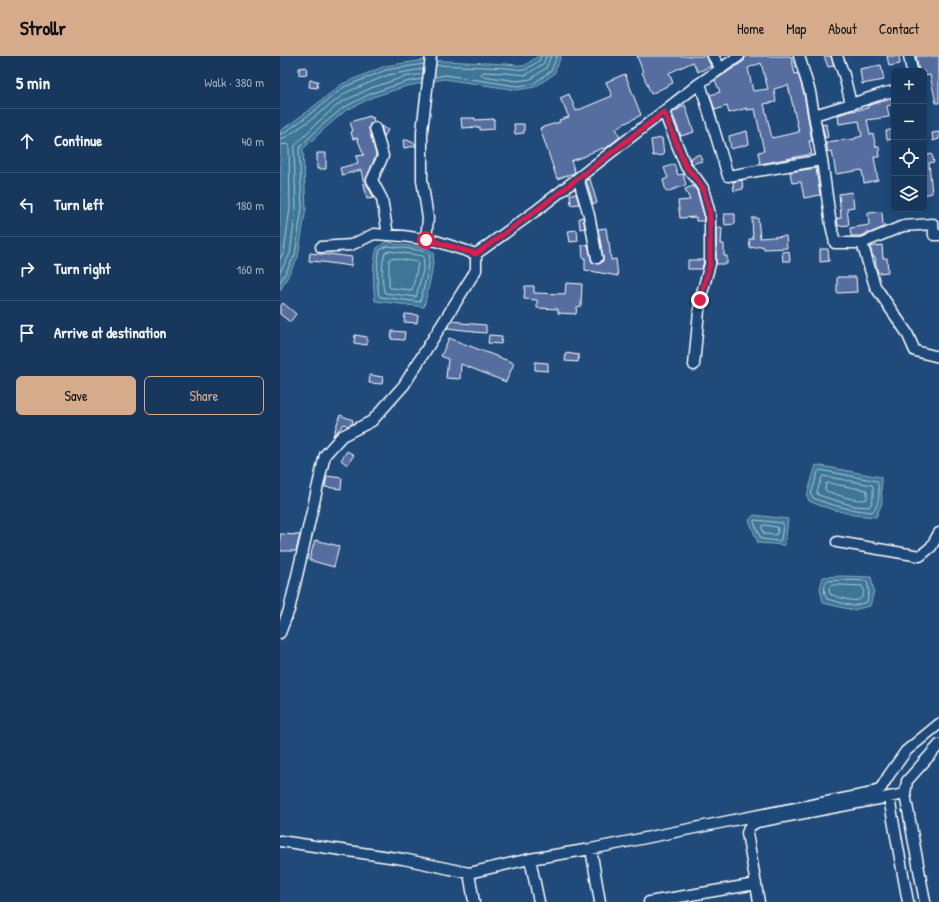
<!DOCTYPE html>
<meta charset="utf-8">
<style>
body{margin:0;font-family:"Patrick Hand",sans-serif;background:#244365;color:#f1f3f6}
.controls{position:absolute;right:12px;top:12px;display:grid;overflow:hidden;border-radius:6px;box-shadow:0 4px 16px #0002}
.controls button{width:36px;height:36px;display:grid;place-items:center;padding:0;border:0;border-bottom:1px solid #365272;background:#17385c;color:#f1f3f6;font:20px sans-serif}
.stop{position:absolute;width:12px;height:12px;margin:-9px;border:3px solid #e11d48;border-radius:50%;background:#fff}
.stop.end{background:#e11d48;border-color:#fff;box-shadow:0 1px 4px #0008}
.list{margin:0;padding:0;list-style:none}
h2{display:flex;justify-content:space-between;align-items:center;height:52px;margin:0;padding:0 16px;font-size:17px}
h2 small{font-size:13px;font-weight:400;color:#9eacbb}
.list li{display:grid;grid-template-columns:26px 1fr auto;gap:12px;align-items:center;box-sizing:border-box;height:64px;padding:0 16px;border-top:1px solid #365272}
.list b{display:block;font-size:15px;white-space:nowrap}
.list em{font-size:13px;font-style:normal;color:#9eacbb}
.actions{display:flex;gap:8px;padding:12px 16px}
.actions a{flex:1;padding:9px 0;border:1px solid #d6ab8b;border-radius:6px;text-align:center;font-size:14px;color:#d6ab8b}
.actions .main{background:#d6ab8b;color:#111}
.icon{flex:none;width:22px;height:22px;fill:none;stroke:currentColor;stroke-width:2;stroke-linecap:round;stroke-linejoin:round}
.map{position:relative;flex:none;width:659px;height:846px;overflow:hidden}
header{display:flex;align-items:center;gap:24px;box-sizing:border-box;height:56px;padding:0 20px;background:#d6ab8b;color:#111}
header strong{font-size:19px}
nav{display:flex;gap:22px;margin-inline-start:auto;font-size:14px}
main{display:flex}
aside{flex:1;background:#17385c}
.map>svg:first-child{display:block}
</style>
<header>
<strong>Strollr</strong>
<nav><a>Home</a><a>Map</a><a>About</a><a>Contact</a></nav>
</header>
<main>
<aside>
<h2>5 min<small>Walk · 380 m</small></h2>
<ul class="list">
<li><svg class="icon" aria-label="ahead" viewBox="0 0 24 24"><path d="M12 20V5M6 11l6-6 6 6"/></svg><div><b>Continue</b></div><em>40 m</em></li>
<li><svg class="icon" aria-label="left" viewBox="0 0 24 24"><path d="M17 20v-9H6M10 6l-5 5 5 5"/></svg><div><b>Turn left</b></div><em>180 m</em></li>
<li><svg class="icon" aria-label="right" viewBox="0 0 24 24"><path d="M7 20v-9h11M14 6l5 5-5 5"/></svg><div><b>Turn right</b></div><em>160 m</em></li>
<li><svg class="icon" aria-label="arrive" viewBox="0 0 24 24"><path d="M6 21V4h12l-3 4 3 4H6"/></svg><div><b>Arrive at destination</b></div></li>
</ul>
<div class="actions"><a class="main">Save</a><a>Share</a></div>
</aside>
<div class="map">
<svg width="659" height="846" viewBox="0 0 659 846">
<rect width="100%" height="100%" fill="#1f4a7a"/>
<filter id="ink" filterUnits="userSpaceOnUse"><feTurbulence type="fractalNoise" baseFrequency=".025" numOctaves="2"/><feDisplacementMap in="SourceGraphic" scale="8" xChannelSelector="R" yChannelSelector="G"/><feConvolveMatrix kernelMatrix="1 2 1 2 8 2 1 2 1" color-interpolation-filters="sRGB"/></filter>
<g filter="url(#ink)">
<path fill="#3d7697" stroke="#8badc1" d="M258 0H281L274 18 255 31 237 34 164 23 127 30 93 41 65 55 44 73 23 93 26 152 18 201 0 235V75L24 58 62 28 105 10 145 4 227 8 244 10Z
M107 185 115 188 147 192 154 197 152 216 144 251 95 245C93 227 92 209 97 192Z
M536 409 601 421 602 447 596 461 573 459 541 450 529 445 527 439Z
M474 459 508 463 505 489 478 487 469 464Z
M563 520 591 521 594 535 590 550 573 554 543 547 540 532 543 521Z"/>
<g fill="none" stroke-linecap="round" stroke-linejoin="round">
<path stroke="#b1c8d5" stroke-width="1" d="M266 0 265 4 263 8 246 19 226 17 203 16 202 17 201 19 203 20 237 25 251 23 266 12 271 0
M156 9 227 12 245 14 259 5 261 0
M155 21 165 19 237 30 253 28 271 15 277 0
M0 78 4 77 26 61 64 31 106 14 144 8
M0 83 6 81 29 65 67 36 108 19 143 13
M0 89 7 88 9 89 10 152 4 196 0 203
M108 190 145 195 150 199 148 215 140 246 101 241 99 240C97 227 96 207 100 194Z
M109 195 143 200 144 201 143 214 136 241 105 237 104 236C102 225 101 208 105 197Z
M112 202 138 206 137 213 132 234 111 232 109 231V204Z
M0 216 10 198 16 152 14 94 15 90 17 87 38 66 60 47 91 32 124 21 143 18
M0 227 15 199 22 152 19 94 20 91 41 70 63 52 92 37 126 26 142 23
M540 414 597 425C600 434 600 449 592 456 572 454 552 450 533 442L531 438 538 416Z
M543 420 592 429 593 431C593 438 594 446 589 451L574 450 538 439 537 436Z
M548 427 586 434 587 435V443C578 447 556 438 546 435L545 433 546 428Z
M475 464 503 467V469L501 484 499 485 481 483 474 466Z
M484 469 497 471 498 473 497 478 495 479 484 478 482 472V470Z
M547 525 563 524 587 525 589 535 587 546 573 550 547 543C544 537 543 530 547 525Z
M551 529H563L582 530C584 533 584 535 583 539 581 550 559 541 552 539L550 538 549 533Z"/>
</g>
<path fill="#576e9f" stroke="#fff" fill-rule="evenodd" d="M357 0H426L431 10 418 16 413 6 389 17 393 27 371 38 362 16H363Z
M467 0H511L515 18 518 17 524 38 532 85H529L532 98 480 108 478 96 484 95 475 53 467 54V52L449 57 447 50 435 54 430 39 440 36 435 24 464 5 465 1ZM481 7 488 33 473 35 468 12ZM508 29 519 76 492 82 484 48 496 46 494 33Z
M544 0H551L554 10 548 11Z
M607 0H619L620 8 609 10Z
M636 0H659V47H656L650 19 644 20V15H639Z
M601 9 604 24 582 28 580 13Z
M26 11 27 18 19 19V12Z
M345 18 361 59 336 72 340 81 325 93H324L323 92 308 98V99L291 105 295 116 294 117 277 123 260 72 280 66 279 64 289 61 280 42 289 38 296 55 332 40 326 26Z
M30 24 38 25 37 32 29 31Z
M614 42V48L607 50 609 61 587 64 590 79 593 78 596 91H599L600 101H594L598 124 584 127 582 114 556 118 552 95 548 96 546 86 554 85 575 83V82L582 80 579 65 559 68 558 59 571 55 588 52 587 50Z
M405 49 414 76 401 80 392 57Z
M90 60 91 62 93 61 94 66 90 68 89 73 96 99 86 124V127L94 142 87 143 81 114 62 119 60 112 78 107 76 100 84 99 77 82 73 83 71 76 73 75 70 66Z
M181 62H195V64L214 63V73L200 74V71L182 72Z
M234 68H244V77L235 78Z
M546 68 548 81 545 82 542 69Z
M101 70 108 74 104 81Z
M614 73V83L607 84 606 75Z
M467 75 469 88 451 93 449 80Z
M659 76V83L653 85 652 77Z
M382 82 384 99 373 100 371 84Z
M123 84H127L136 88V90L124 92Z
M37 97H46V113H37Z
M420 98 422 105 412 108 410 102Z
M652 98 654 106 649 107 652 137 644 139V100Z
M394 108 398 119 403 118 406 129 389 135H386L383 124 388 122 384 112Z
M536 112 540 139 524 142 521 126 512 127 510 116Z
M310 123 317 147 313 148 306 124Z
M462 124 463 133 454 135 453 126Z
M413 130 417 135 424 159V165H416V161L400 162 398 145 410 144 405 133Z
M572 136 574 151 567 152 569 169 558 170 557 162H561L559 138Z
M290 138H296L299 148 291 149Z
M602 156 603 169H604V171L590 177H586V178L581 180H571L570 172 589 169 588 157Z
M444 158H455V168L445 169Z
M303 161 305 172 300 173 299 162Z
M472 162H478L480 182 506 180 507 192 484 193 483 190 470 192 469 183H473Z
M326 172 328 186H329L331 204 336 203 338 220 305 214V202H303L302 189H308L311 203 312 206 318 208 321 207 323 205V201L318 173Z
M436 172H442L441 188H444V200H447V208H436Z
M297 174 298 185 290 186 288 175Z
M602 189 603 202H607L608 216 598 217 596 209 595 201H593L590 191Z
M540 193H548L549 205 540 206Z
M509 195 510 205H503L502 196Z
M30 197 49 199V198L72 201 71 210 42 206 29 205Z
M408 204H424L422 213H408Z
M557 221H576L577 236 557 237Z
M286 227 302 228 301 250 297 251 296 258 278 257V253L257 252V244L244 243 245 230H254V237L285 238Z
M3 247 16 258 10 266 0 258V251Z
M125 258 138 259 137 267 124 266Z
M172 265 181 266V267L206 269V277L193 276V275L167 272Z
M112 275 125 276 124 284 111 283Z
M75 279 87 281V289L74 287Z
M209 279 222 280 221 288 208 287Z
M169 282 234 307 226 326 181 308 180 323 166 322 168 303 161 300Z
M286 297 299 299 298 306 285 305Z
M255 306 268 307V315L255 314Z
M90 319 103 321 102 328 89 327Z
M60 359 73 364 72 368 68 370 64 368 53 380Z
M67 395 74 399 67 409 61 404Z
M47 420 62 422 61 433 45 431Z
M0 478 20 479 16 495H0Z
M35 484 59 490 54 511 29 504Z"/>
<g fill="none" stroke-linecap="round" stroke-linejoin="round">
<defs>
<path id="minor" d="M433 0 441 13
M519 0 530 36 542 104
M629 0 632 15
M420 27 448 120 542 104 551 169 555 187H582L595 230 627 277 635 295 659 301
M571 48 605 37 614 35
M384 56 406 111 416 122 423 132 430 158V208L420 244 414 309
M534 59 571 48 564 19 557 0
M95 72 103 100 92 124 102 143 108 179
M298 122 309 159 317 202
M146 184 148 162 142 124V75L151 0
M582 187 623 170 653 168 654 179H659
M41 191 71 189 94 178 123 180 156 185 196 198
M557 486 640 500 651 491 659 477
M0 577 9 554 45 399 62 380 92 365 124 329 196 214V198L257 154 420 27 459 0
M609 742 628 846
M0 785 123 803 189 817
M311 793 320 846
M250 803 259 846
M194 846 189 817 250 803 311 793 464 762 588 738 601 732 609 719 626 695 659 668
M369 846 476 828
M479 846 467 777 470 770 477 766 625 738
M645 846 625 738 627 725 659 689"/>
</defs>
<use href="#minor" stroke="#fff" stroke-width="13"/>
<use href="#minor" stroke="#1f4a7a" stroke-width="10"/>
</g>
</g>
<g fill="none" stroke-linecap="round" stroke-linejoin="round" filter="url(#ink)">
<path stroke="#e11d48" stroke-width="5" d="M146 184 156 186 196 198 257 154 384 56 406 111 416 122 423 132 430 158V208L420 244"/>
</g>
</svg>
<div class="controls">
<button>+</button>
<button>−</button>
<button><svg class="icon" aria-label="locate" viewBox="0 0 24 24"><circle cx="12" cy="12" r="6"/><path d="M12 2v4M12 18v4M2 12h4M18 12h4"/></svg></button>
<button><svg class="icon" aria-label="layers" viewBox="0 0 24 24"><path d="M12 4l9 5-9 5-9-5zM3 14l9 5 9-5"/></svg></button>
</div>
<div class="stop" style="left:146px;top:184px"></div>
<div class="stop end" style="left:420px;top:244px"></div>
</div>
</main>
